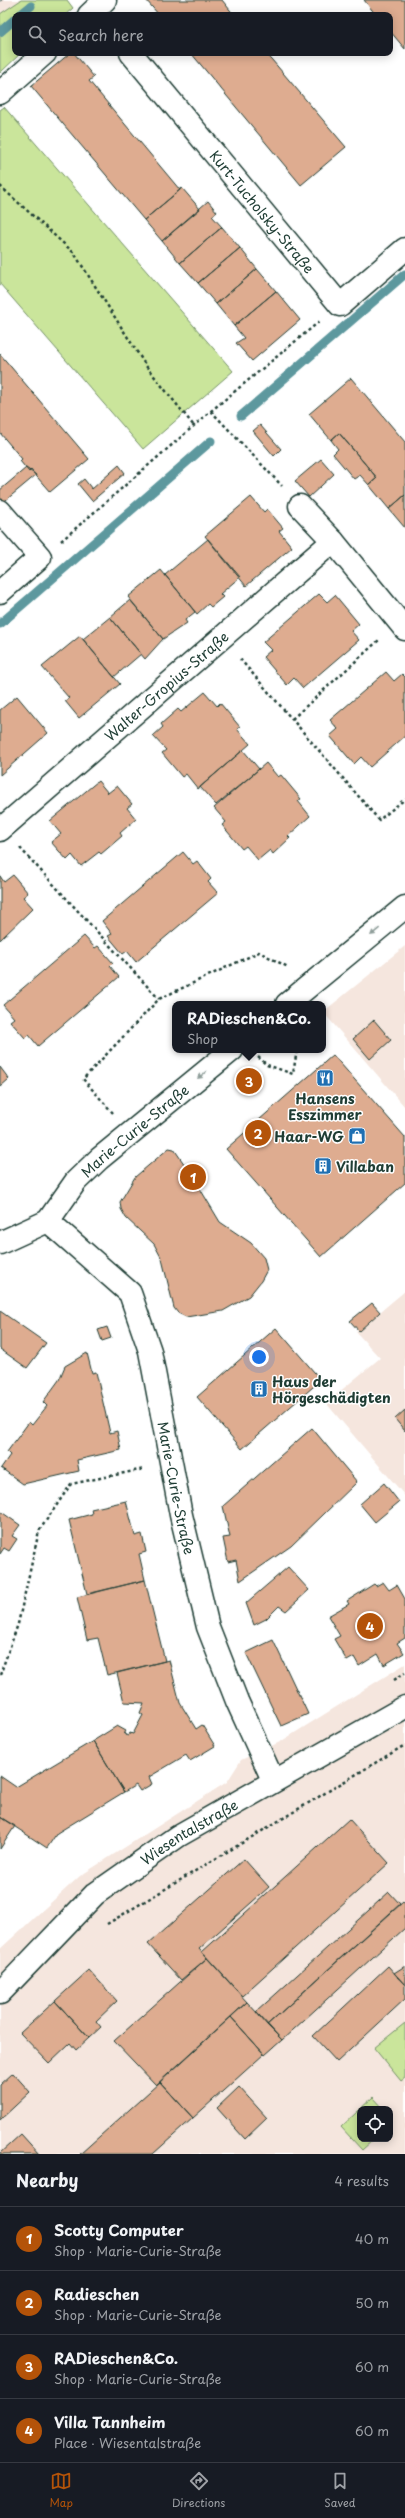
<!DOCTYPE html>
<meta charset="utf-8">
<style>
body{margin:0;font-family:"Playpen Sans",sans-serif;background:#20242c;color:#f1f3f6}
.controls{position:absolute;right:12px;bottom:12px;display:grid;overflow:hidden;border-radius:8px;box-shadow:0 2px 10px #0003}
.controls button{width:36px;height:36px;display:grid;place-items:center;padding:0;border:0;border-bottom:1px solid #363941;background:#171b24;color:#f1f3f6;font:20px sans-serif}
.you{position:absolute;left:259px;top:1357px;width:14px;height:14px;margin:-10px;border:3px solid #fff;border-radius:50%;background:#1a73e8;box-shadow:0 0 0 6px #1a73e833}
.badge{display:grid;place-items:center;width:26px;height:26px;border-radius:50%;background:#b45309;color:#fff;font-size:13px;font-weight:700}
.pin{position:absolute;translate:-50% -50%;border:2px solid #fff;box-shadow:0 1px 4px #0006}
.popup{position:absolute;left:172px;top:1001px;width:154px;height:52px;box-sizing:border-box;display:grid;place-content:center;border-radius:8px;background:#171b24;filter:drop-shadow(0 1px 3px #0005);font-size:13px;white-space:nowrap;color:#9ea1a6}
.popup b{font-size:15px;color:#f1f3f6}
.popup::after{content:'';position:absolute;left:50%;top:100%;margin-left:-8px;border:8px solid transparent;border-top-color:#171b24}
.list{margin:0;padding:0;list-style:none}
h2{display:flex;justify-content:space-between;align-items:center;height:52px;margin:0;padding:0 16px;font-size:17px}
h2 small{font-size:13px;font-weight:400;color:#9ea1a6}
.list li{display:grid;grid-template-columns:26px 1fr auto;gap:12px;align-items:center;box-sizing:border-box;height:64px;padding:0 16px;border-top:1px solid #363941}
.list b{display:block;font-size:15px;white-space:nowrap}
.list p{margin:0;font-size:13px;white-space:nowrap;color:#9ea1a6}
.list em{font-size:13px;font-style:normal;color:#9ea1a6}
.icon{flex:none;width:22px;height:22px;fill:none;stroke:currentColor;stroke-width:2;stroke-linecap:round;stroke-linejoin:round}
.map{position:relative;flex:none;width:405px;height:2154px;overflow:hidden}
.search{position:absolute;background:#171b24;box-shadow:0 2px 10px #0003;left:12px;right:12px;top:12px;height:44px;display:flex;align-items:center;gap:10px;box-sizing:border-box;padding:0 14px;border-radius:8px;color:#9ea1a6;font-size:15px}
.sheet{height:308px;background:#171b24}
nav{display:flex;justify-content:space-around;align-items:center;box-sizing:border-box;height:56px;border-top:1px solid #363941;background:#171b24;font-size:11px;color:#9ea1a6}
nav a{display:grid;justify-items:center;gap:2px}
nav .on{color:#b45309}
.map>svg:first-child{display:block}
</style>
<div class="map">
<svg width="405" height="2154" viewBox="0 0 405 2154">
<rect width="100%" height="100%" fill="#fff"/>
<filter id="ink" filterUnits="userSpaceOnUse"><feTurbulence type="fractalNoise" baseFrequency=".025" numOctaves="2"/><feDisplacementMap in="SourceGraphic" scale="8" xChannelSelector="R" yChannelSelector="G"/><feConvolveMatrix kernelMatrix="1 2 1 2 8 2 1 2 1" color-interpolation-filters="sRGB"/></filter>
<g filter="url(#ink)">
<path fill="#f5e6de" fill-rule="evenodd" d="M0 0H21L0 14Z
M405 946V1107L323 1012Z
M405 1291V1496L326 1403 380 1358 356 1332Z
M405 1664V2154H0V1949L80 1876 227 1782 241 1760 280 1742ZM360 2109H390V2139H360Z"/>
<path fill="#cae59b" stroke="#749168" d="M21 0H67L73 8 65 15H15V53H21L0 73V14Z
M4 107 233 371 143 449 0 284V110Z
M405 2023V2078L401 2081 374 2048Z
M373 2097 384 2109H360V2139H374L362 2150 341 2127Z"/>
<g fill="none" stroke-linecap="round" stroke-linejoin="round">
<path stroke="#5d989e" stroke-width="9" d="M20 15 31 6
M0 32 15 19
M241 416 405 274
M0 624 211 441"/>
</g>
<path fill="#deac90" stroke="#1f3d34" d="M146 0H222L234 15H159Z
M364 0H405V49L390 31V15H376Z
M70 53H74L94 77 89 81 180 190 144 220 31 86Z
M191 53H266L346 147 301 185Z
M182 188 200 209 162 241 144 220Z
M208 201 217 212 212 216 222 227 180 263 162 241Z
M222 227 240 248 198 283 180 263Z
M240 248 257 269 216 304 198 283Z
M257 269 276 291 234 326 216 304Z
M276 291 300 320 252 361 236 343 244 338 234 326Z
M0 354 89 459 50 492 31 470 29 472 20 461 22 459 0 433Z
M351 378 405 442V495L389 509 369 485 377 478 339 433 331 440 309 414Z
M260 425 281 449 274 456 253 431Z
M339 433 377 478 369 485 360 475 354 479 333 454 338 449 331 440Z
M321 459 334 474 309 497 295 481Z
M119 465 125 473 92 501 78 484 84 479 92 489Z
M26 468 36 475 0 505V490Z
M405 495V528L389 509Z
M251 497 264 512 267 509 283 528 279 531 292 547 246 586 205 536Z
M208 539 240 577 220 594 223 597 211 607 208 604 197 614 165 575Z
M161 570 195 612 185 620 187 623 163 639 128 597Z
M319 594 327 602 335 595 359 624 351 631 359 640 303 688 294 678 287 685 263 657 271 650 263 642Z
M130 600 163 639 145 659 110 617Z
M110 617 141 654 114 677 83 639Z
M80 636 120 684 79 718 65 701 69 698 42 667Z
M386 672 394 681 402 674 405 677V736L370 767 361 757 354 764 330 736 338 729 330 720Z
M205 692 217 706 220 703 240 727 237 729 250 744 198 789 186 774 182 777 162 753 166 750 153 736 163 727 161 724 178 709 181 712Z
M17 696 48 733 0 775V710Z
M243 750 259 769 216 805 200 787Z
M266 763 278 777 281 775 301 799 298 801 310 816 288 836 290 838 273 854 270 850 258 860 246 846 242 849 222 825 226 822 214 808Z
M98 781 108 793 117 786 132 804 127 808 136 819 120 833 122 836 101 854 99 852 81 866 72 855 67 860 51 842 61 834 50 821Z
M183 852 193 864 197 861 211 879 208 882 218 893 136 962 127 951 123 954 108 936 112 934 102 921Z
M13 875 28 893 23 897 33 908 0 940V876L4 882Z
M84 936 95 948 98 946 113 963 110 966 119 977 38 1046 29 1035 25 1038 10 1021 14 1018 3 1005Z
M374 1020 391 1040 370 1059 353 1039Z
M333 1055 405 1137V1183L321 1257 226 1149Z
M0 1067 9 1079 0 1087Z
M169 1148 174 1149 193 1177 220 1222 251 1243 264 1258 267 1270 261 1281 249 1296 223 1311 186 1317 178 1313 174 1308 162 1259 154 1244 126 1218 121 1209 120 1202 135 1177Z
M372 1303 380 1312 359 1331 350 1321Z
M0 1311 46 1343 27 1368 0 1349Z
M107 1327 111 1338 102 1341 98 1330Z
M276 1328 321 1380 242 1449 197 1397Z
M87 1353 92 1373 96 1372 110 1433 117 1431 121 1450 77 1460 79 1471 23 1484 1 1468 10 1455 7 1452 29 1422 32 1425 47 1406 43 1402 59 1380 65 1366Z
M405 1410V1431L395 1419Z
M312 1428 357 1482 291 1546 240 1581 236 1560 228 1562 223 1538 230 1537 223 1506Z
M384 1483 399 1502 375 1522 360 1504Z
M126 1501 135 1536 142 1534 146 1552 139 1554 145 1580 87 1594 69 1520 92 1514 91 1509Z
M0 1511 20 1525 12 1536 17 1539 9 1551 4 1548 0 1554Z
M288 1567 309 1590 286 1611 279 1606 266 1619 254 1625 246 1603Z
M145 1580 165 1661 107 1675 98 1638 87 1640 77 1597Z
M383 1582 389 1590 397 1585 405 1599V1638L397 1643 404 1653 384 1665 378 1654 359 1666 354 1657 347 1661 334 1639 340 1636 328 1616 349 1604 347 1601 374 1584 376 1586Z
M273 1640 308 1714 281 1726 246 1653Z
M169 1660 180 1703 196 1729 202 1725 215 1746 190 1761 186 1755 149 1777 152 1784 140 1791 136 1785 124 1792 93 1741 117 1726 126 1731 124 1734 128 1736 130 1733 133 1734 143 1715 140 1713 144 1703 124 1702 117 1673Z
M93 1741 124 1792 57 1833 47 1848 0 1817V1776L16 1787Z
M0 1817 15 1826 0 1849Z
M349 1819 389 1863 242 1996 202 1952Z
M244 1859 269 1887 199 1949 207 1958 181 1980 148 1944Z
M389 1892 400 1904 267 2025 256 2012Z
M403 1902 405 1904V1928L282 2040 267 2025Z
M207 1958 247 2002 156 2085 114 2041Z
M388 1966 405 1985V1999L337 2062 313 2036Z
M405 1966V1985L394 1973Z
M89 1970 117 2001 96 2021 101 2027 89 2038 55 2001Z
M55 2001 89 2038 76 2050 70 2043 49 2063 20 2033Z
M247 2002 282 2040 265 2055 231 2017Z
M231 2017 264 2054 193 2118 160 2082Z
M13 2073 30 2092 0 2120V2085Z
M160 2082 193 2118 153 2154H80Z
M239 2087 267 2118 245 2139 217 2108Z
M21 2134 39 2154H0V2153Z"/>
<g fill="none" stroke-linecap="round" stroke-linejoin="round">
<defs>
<g id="minor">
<path d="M89 15 105 0"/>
<path id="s1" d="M131 53 340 305 405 249"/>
<path d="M0 93 45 53"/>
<path d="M300 506 333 541 405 629"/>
<path d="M0 511 40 557 0 592"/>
<path id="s2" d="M0 830 333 541"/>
<path d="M287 1004 405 907"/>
<path id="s3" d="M48 1221 130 1293 150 1351 181 1515 208 1627 237 1701 273 1780"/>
<path id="s4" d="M0 1243 48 1221 76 1181 99 1159 232 1050"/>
</g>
<g id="major">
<path id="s5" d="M0 1993 95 1894 178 1836 405 1707"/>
</g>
</defs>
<use href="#minor" stroke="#1f3d34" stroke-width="25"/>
<use href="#major" stroke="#1f3d34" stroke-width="25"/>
<path stroke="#1f3d34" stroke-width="2.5" stroke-dasharray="3 3" stroke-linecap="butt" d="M0 186 74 253 146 366 194 426
M211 411 282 486
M61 541 211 411 320 321
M240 659 379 820 405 799
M292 719 379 640
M20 848 159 999
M258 1057 267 1065 293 1074 297 1050
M113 1113 83 1079 159 999 259 952 288 967
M0 1675 18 1624 39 1531 71 1484 144 1469
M394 1680 405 1673
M107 1924 405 1745"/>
<use href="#minor" stroke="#fff" stroke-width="22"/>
<use href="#major" stroke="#fff" stroke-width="22"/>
<path stroke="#1f3d34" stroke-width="1" d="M0 1 2 0"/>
</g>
<defs><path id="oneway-solid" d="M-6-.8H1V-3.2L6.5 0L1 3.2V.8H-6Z"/></defs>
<g fill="#8f9e9a">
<use href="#oneway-solid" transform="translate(375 932) rotate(141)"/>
<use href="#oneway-solid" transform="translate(202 1075) rotate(141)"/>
</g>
</g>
<defs>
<symbol id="restaurant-square" viewBox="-11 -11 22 22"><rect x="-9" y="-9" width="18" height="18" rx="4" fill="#1f6fb2" stroke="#fff"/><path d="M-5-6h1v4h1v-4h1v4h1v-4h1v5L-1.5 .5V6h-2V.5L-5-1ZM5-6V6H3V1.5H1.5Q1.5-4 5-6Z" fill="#fff"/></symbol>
<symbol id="shop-square" viewBox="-11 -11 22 22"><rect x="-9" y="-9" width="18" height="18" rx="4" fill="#1f6fb2" stroke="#fff"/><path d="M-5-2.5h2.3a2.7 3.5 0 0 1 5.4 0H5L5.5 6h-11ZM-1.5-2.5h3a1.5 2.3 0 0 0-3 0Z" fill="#fff"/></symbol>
<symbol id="building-square" viewBox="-11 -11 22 22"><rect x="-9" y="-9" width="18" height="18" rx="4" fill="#1f6fb2" stroke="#fff"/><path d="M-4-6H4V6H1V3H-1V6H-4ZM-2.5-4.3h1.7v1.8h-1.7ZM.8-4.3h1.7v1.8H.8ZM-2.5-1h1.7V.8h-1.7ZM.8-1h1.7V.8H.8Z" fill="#fff"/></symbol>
</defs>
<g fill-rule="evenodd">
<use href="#restaurant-square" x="315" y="1068" width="20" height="20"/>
<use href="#shop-square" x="347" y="1126" width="20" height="20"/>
<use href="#building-square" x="313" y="1156" width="20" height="20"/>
<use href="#building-square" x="249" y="1379" width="20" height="20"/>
</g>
<g text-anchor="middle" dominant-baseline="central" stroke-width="3" stroke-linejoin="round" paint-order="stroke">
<g font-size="14" fill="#1f3d34" stroke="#fff">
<text stroke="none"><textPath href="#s1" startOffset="206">Kurt-Tucholsky-Straße</textPath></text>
<text stroke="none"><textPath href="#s2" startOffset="220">Walter-Gropius-Straße</textPath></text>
<text stroke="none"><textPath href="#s4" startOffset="179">Marie-Curie-Straße</textPath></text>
<text stroke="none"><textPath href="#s3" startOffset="310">Marie-Curie-Straße</textPath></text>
<text stroke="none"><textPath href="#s5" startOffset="250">Wiesentalstraße</textPath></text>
</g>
<g font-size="14" font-weight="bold" fill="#1f3d34" stroke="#fff" text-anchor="start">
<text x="325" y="1098" text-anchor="middle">Hansens<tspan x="325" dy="16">Esszimmer</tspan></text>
<text x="344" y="1136" text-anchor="end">Haar-WG</text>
<text x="336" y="1166">Villaban</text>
<text x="272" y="1381">Haus der<tspan x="272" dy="16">Hörgeschädigten</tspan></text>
</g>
</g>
</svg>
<div class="controls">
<button><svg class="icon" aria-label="locate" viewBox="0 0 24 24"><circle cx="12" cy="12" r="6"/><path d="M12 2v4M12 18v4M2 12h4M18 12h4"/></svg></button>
</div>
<div class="you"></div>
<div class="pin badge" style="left:193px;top:1177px">1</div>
<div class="pin badge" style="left:258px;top:1133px">2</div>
<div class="pin badge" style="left:249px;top:1081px">3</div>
<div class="popup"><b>RADieschen&amp;Co.</b>Shop</div>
<div class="pin badge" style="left:370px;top:1626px">4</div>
<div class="search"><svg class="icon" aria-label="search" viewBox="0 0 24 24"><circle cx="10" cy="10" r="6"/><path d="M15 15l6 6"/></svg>Search here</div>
</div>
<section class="sheet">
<h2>Nearby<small>4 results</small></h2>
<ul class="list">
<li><span class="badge">1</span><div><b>Scotty Computer</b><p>Shop · Marie-Curie-Straße</p></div><em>40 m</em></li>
<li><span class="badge">2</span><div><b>Radieschen</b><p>Shop · Marie-Curie-Straße</p></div><em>50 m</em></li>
<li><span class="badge">3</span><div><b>RADieschen&amp;Co.</b><p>Shop · Marie-Curie-Straße</p></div><em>60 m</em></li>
<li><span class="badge">4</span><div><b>Villa Tannheim</b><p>Place · Wiesentalstraße</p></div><em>60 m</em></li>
</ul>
</section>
<nav>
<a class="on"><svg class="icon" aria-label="map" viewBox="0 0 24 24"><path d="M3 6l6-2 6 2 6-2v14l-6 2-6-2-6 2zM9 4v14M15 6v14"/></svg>Map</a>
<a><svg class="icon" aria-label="directions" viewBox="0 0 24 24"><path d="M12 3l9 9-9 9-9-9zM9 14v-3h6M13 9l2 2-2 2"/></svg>Directions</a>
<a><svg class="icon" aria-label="saved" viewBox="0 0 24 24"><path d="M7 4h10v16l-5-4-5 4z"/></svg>Saved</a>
</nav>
